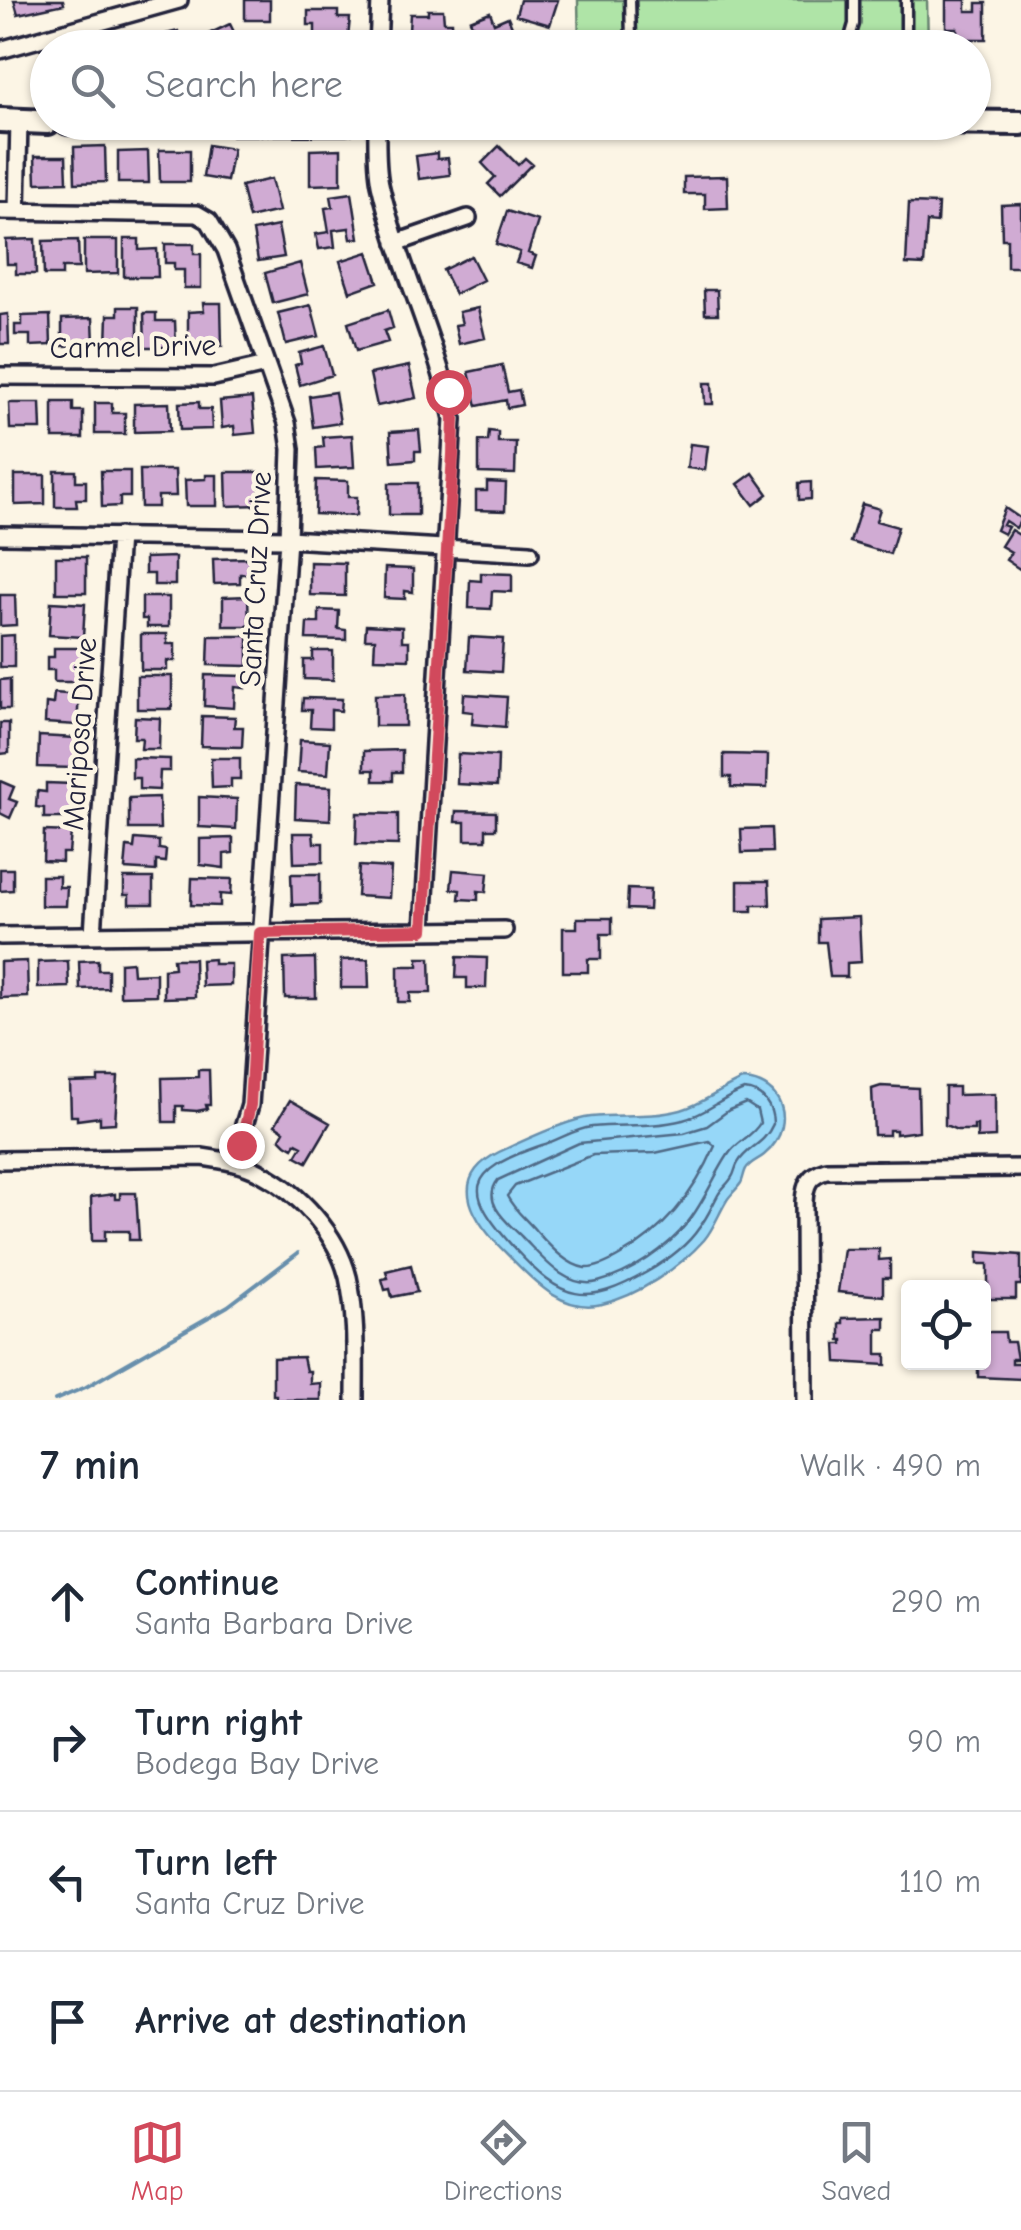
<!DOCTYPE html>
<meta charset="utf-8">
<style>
body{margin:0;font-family:"Comic Neue",sans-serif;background:#f2f2f3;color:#1f2937}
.controls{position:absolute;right:30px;bottom:30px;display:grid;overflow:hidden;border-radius:10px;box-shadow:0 2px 8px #0004}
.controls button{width:90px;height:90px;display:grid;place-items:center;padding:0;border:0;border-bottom:2px solid #e0e1e3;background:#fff;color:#1f2937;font:50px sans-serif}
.stop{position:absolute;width:30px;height:30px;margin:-22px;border:8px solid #d1495b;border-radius:50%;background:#fff}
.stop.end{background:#d1495b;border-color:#fff;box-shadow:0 2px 10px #0008}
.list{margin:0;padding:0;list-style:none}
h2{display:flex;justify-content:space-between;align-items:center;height:130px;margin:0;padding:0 40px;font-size:42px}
h2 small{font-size:32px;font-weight:400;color:#747a83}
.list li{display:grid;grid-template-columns:65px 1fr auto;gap:30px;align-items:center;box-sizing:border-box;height:140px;padding:0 40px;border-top:2px solid #e0e1e3}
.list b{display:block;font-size:38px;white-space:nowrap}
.list p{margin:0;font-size:32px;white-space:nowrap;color:#747a83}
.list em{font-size:32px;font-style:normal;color:#747a83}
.icon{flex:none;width:55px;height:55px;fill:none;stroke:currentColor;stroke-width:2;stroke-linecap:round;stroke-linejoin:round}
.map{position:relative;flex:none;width:1021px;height:1400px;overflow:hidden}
.search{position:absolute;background:#fff;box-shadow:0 2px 8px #0004;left:30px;right:30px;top:30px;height:110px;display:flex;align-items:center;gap:25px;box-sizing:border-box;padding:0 35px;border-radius:55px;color:#747a83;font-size:38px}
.sheet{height:690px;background:#fff}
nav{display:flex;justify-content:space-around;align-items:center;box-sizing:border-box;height:140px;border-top:2px solid #e0e1e3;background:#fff;font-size:28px;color:#747a83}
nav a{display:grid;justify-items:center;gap:5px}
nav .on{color:#d1495b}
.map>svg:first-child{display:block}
</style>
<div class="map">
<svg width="1021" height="1400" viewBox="0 0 1021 1400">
<rect width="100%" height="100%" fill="#fcf5e5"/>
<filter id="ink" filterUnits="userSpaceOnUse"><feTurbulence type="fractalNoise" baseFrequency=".01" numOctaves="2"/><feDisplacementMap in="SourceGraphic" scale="20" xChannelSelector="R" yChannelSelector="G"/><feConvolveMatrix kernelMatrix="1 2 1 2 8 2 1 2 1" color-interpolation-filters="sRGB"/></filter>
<g filter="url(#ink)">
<path fill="#afe4a7" stroke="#688371" stroke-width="2.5" d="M578 0H927L928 47H579Z"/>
<path fill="#96d7f8" stroke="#688fac" stroke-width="2.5" d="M742 1080C754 1080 767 1085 775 1095 790 1115 782 1140 764 1155 758 1160 750 1162 746 1169 744 1172 743 1180 741 1183 737 1189 731 1194 727 1200 719 1213 714 1228 704 1240 680 1267 638 1296 602 1304 562 1314 532 1279 507 1254 476 1224 443 1180 499 1152 520 1142 570 1119 591 1117 622 1114 651 1118 681 1110 703 1104 720 1089 742 1080Z"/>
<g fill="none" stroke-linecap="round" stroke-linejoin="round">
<path stroke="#506a87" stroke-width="2.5" d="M744 1090C763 1091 773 1107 773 1124 764 1145 747 1147 738 1163 735 1167 735 1173 732 1177 729 1183 722 1188 718 1195 712 1206 707 1218 699 1228 687 1246 666 1261 647 1272 586 1307 562 1301 515 1249 463 1191 463 1172 542 1145 559 1140 574 1129 592 1127 623 1124 652 1128 683 1120 706 1114 722 1098 744 1090Z
M746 1103 757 1110 760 1123C752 1137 736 1142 728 1155 714 1176 704 1202 688 1222 668 1248 630 1274 598 1282 566 1290 541 1256 522 1237 507 1222 481 1202 498 1180L579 1143 684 1133 707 1126 729 1110Z
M709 1141 715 1146C695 1192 666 1230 621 1255 611 1261 597 1269 585 1268 566 1265 549 1245 536 1231 526 1219 514 1210 507 1196L515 1186 593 1155 655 1153Z"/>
<path stroke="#688fac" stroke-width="4" d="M55 1400 86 1387 228 1306 298 1253"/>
</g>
<path fill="#d0abd3" stroke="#22223b" stroke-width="2.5" d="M14 0H63L64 4 18 14Z
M245 0H270V20H245Z
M520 0H558L550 25 516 15Z
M946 0H966V11H977V3H986V39H957V28H946Z
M428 10H443L444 22H452L453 48H408L410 14H428Z
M308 11H338V18H350L347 48H304L315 46V25H308Z
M490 12 494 23 508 17 521 48H470L464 33 474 29 470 20Z
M230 24 242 48H204L200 38Z
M178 31 182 48H127L126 44Z
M208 145 233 149 227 181 203 177Z
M105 146 106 182 75 183 74 147Z
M499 146 518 165 525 158 532 164 500 196 488 184 495 177 482 163Z
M341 149V184L310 185V150Z
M159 150H190V182H160Z
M148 151 149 183H118V152Z
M437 153V159L448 158 450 175 419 179 416 156Z
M35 156H66L67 182 36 183Z
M727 176 728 208 705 209V194H684V177Z
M271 179 279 211 249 218 241 186Z
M352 193 359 238 351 239 349 228 333 230 335 247 319 249 316 234 329 232 325 208 333 207 331 196Z
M909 203 938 204 937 223 927 222 924 265 906 264Z
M1021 204V267H1007V239H1002L1001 205Z
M507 211 538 221 528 253 536 256 532 268 516 263 520 252 496 244Z
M278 226 284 257 258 261 253 231Z
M35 239 36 274H16V264H7L6 240Z
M124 239H139V250L157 249 158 277H124Z
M78 240 79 268H62V275H44L43 241Z
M84 240H118V273L84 274Z
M165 244H194V254H201V288H184V270H174V263H165Z
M368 252 378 282 350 292 340 261Z
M471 256 483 280 455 294 443 270Z
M300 263 308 294 273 303 265 273Z
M704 290H717L718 314H705Z
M203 303H221L222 346H188V312L204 311Z
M311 305 319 336 286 344 278 313Z
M118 307H138V342H130V346H107L108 315H118Z
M478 308 485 338 459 344 455 325 462 324 459 312Z
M388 310 393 328 384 331 388 342 356 351 348 323Z
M144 313H156V321H175L176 347H145Z
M8 314 9 344H0V315Z
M50 315 51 345 30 346V335H15V325H22V316Z
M93 318 94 345 62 346V319Z
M324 346 332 375 300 385 295 365 301 363 299 353Z
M502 365 508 392 519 390 522 405 507 408 506 400 477 406 469 372Z
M409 366 416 398 377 406 370 374Z
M704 383H712L713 404H705Z
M335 392 340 423 313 427 309 396Z
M252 398 255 433 235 435 234 426 222 428 220 401Z
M53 402H73V411H83V438H53Z
M199 402V409H211L212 429 180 430 179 403Z
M9 403H40L41 429H10Z
M95 403H112V413H125V434H95Z
M169 403 170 431 134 432V404Z
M419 430 421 451H415V460L392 462 390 432Z
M489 431 498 432V442H516L515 474 479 473V441H488Z
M352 435 354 467 317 469 316 448 324 447 323 437Z
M690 444 708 446 705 470 687 468Z
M140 470H175L176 496H158V507H141Z
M55 471H76V481H86V499H76L77 507H55Z
M101 471H130V497H120V506L102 507Z
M226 472H259L260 505 227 506Z
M753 473 768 494 754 505 738 484Z
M15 475H45V504L15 505Z
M206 475H217V506H186L185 480 206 479Z
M316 480 348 481V497H357L356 516 315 514Z
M487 482 506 483 505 511 476 510V491H487Z
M811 482V499L799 500V483Z
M389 483H418V515H389Z
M862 504 880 509 876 521 898 527 890 554 850 542Z
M1005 508 1021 519 1016 528 1005 521 1003 525 1008 527 1004 534 996 530Z
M1011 530 1021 536V570L1006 560 1011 552 1001 546Z
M56 557H86V593H56Z
M175 557V585H154V574H145V558Z
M249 558V574H240V583L214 584 213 559Z
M310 562 345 563V596L310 595Z
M385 568 413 569V592L405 591V599L384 598Z
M481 573 512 574V592L492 591 491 609 469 608 470 580 481 581Z
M0 595H15L16 625 0 626Z
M248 596 249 626H223V597Z
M142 597H169V627H147V619H142Z
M51 602 85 604 83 637 49 635Z
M319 610 339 611 338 629 346 630V640L306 639 307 623H319Z
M366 625 402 627V641H409V659L374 658 375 639H365Z
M141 634H167V644H175V661H167V670H141Z
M14 635V667H0V636Z
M209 636H248V666L208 665Z
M469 637 503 639 501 672 467 670Z
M54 648H82L81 682H54V670H47V657H54Z
M313 651H333V680L304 679V660H313Z
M205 675 245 676V688L235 687 234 708 204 706Z
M137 676H172V709H137Z
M10 679V709H0V680Z
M54 693 79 695 77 725 45 723 46 703 53 704Z
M405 694V726H375V695Z
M464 694 507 697 505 727 472 724 473 712 463 711Z
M303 698 342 699 341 711 331 710V728L310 727 311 710H302Z
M202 716 235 717 234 727H243L242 747 201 746Z
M135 717 160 718 159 749H141L142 738H134Z
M0 723H9V753L0 754Z
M39 736 76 738 75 768 38 767Z
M300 740 330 742 328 774 298 772Z
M402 750V772H393V781H374V770H364V751Z
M458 754 498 756 497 786 457 784Z
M724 754 768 755 767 788 731 787V777H724Z
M132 758 170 759V771H160L159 790 139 789V778H132Z
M211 758H240V779H231V787L212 788Z
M0 781 14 787 9 799 17 802 10 818 0 813Z
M46 783 72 784 71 818H44V808L36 807 37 791 46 792Z
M296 785 331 787 330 820 295 818Z
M159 797 160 829H129V798Z
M199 797 237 799 236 829 199 827Z
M456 811 496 812V829H486V840H465V822H455Z
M357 813 398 814V845L356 844Z
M771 828 772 852 742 853 741 829Z
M44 831 71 832 69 853H62V862L43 861Z
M293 833H313L314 843H323V862L294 863Z
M233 838V853L224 854V868L200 865V839Z
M135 839 159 841V849L166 850 165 862 156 861V871L125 869 127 847 134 848Z
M359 866 391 868 389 898 357 896Z
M0 869H13V890L0 891Z
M453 870 488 873 486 892 478 891V900L459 899 460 890 451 889Z
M291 874H320V904L292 905Z
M41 876H59V887H67L66 906H41Z
M124 878H153V904H129V895H124Z
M192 878 232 879 231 895 220 894V906L191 905Z
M738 881H769L770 905H752V911H738Z
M628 889 650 890 649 910 627 909Z
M859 917 861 962 847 963V977H830L826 942H818V919Z
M577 918H612V934H601V959H588V972H563V928H577Z
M457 957 487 958 486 988H467V978H456Z
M315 958 316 998H285L284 959Z
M418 958H430L431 993H410V1002H398V966H418Z
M173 959H194L195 997 164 998V969L174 968Z
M214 959V964H231V985L202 986 201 960Z
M368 959 369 988H341V960Z
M98 960V970H108V988L80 989 79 961Z
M27 961 28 997 0 998V962Z
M68 961 69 987 38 988V962Z
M132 962 133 974 156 973V995L120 996V963Z
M198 1070H209L210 1105H206L207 1109 197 1111 183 1110V1106H176V1122H163L162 1078 198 1077Z
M98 1077H118L115 1123 100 1124V1117L77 1120V1116H71L70 1083 98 1082Z
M881 1086 918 1088 919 1131 896 1134V1130H889V1135H874L872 1089Z
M945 1087H958V1095L995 1094V1137L977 1138V1125H974V1130H957L945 1125Z
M290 1100 330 1123 307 1162 296 1156 302 1146 296 1143 293 1148 286 1144 280 1138 284 1131 275 1125Z
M120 1193H136L139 1240H129V1231H105V1241H92L91 1197 115 1194V1199H120Z
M844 1249H879V1260L890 1259V1278H883V1296L838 1292Z
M978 1252 1021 1255V1285H1016V1299H988V1264H978Z
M411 1265 417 1292 392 1297 390 1289 385 1290 382 1279 388 1278 386 1271Z
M885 1317V1329H877V1354H886V1365L837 1362 836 1344H843V1340H840V1323H843V1318Z
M984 1332H1005L1006 1342H1014L1017 1359H1012V1363H1021V1379L978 1377V1362H984Z
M303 1357 306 1371H310V1384L321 1383V1400H276V1395H273V1358Z"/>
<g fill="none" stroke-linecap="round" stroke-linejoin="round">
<defs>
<path id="service" d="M630 0 631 40 638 48
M906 0V48
M847 48 854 24V0"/>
<path id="minor" d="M378 48 380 0
M0 50 179 0
M377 122C377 142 376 164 380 184 398 264 436 338 453 419L423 930
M0 211 197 214 209 221 226 250 287 423 291 449 288 539 250 1105 233 1162
M17 211 19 121
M396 243 468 218
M0 376 214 377 266 365
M0 535 288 539 530 553
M93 934 119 536
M0 936 504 930
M0 1160 202 1157C222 1160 243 1163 261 1173 300 1193 337 1234 348 1277 357 1317 355 1359 355 1400
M805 1400 804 1202C805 1184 809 1175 826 1170L1021 1168"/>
<path id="secondary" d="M0 120 48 122
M68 122H346
M912 122 1021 123"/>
</defs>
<use href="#service" stroke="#22223b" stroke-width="15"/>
<use href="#minor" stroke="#22223b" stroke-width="22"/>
<use href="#secondary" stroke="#22223b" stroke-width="30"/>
<use href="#service" stroke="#fcf5e5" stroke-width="8"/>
<use href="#minor" stroke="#fcf5e5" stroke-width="15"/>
<use href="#secondary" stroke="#fcf5e5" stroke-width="22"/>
</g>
</g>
<g fill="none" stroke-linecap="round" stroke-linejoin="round" filter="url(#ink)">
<path stroke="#d1495b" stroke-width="12" d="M241 1145 250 1105 260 933 423 930 453 455 454 418 448 392"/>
</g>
<g text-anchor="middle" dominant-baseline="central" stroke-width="9" stroke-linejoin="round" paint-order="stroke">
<g font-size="30" fill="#22223b" stroke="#fcf5e5">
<text transform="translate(133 347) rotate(-1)">Carmel Drive</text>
<text transform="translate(256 579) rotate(-87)">Santa Cruz Drive</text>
<text transform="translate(80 734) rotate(-86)">Mariposa Drive</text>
</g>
</g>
</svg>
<div class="controls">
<button><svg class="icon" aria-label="locate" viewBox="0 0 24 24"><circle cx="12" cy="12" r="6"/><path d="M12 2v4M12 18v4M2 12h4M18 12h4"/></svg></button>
</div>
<div class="stop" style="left:448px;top:392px"></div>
<div class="stop end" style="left:241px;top:1145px"></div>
<div class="search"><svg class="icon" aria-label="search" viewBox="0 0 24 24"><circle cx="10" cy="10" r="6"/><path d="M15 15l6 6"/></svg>Search here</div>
</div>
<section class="sheet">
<h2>7 min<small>Walk · 490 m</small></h2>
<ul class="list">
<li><svg class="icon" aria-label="ahead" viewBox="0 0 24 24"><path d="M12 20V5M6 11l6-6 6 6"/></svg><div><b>Continue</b><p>Santa Barbara Drive</p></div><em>290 m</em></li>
<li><svg class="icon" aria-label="right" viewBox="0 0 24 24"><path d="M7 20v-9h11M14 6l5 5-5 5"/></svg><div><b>Turn right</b><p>Bodega Bay Drive</p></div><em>90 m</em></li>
<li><svg class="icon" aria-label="left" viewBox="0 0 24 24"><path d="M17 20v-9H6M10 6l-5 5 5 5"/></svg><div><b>Turn left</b><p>Santa Cruz Drive</p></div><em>110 m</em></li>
<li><svg class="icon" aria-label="arrive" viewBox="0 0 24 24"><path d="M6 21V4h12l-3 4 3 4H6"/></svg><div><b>Arrive at destination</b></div></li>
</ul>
</section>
<nav>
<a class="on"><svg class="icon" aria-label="map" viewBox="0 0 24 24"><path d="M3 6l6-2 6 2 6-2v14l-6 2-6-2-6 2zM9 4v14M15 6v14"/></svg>Map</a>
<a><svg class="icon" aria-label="directions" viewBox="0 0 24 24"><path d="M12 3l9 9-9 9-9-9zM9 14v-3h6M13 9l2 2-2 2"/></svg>Directions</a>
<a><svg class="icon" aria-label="saved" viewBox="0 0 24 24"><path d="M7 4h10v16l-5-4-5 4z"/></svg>Saved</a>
</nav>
